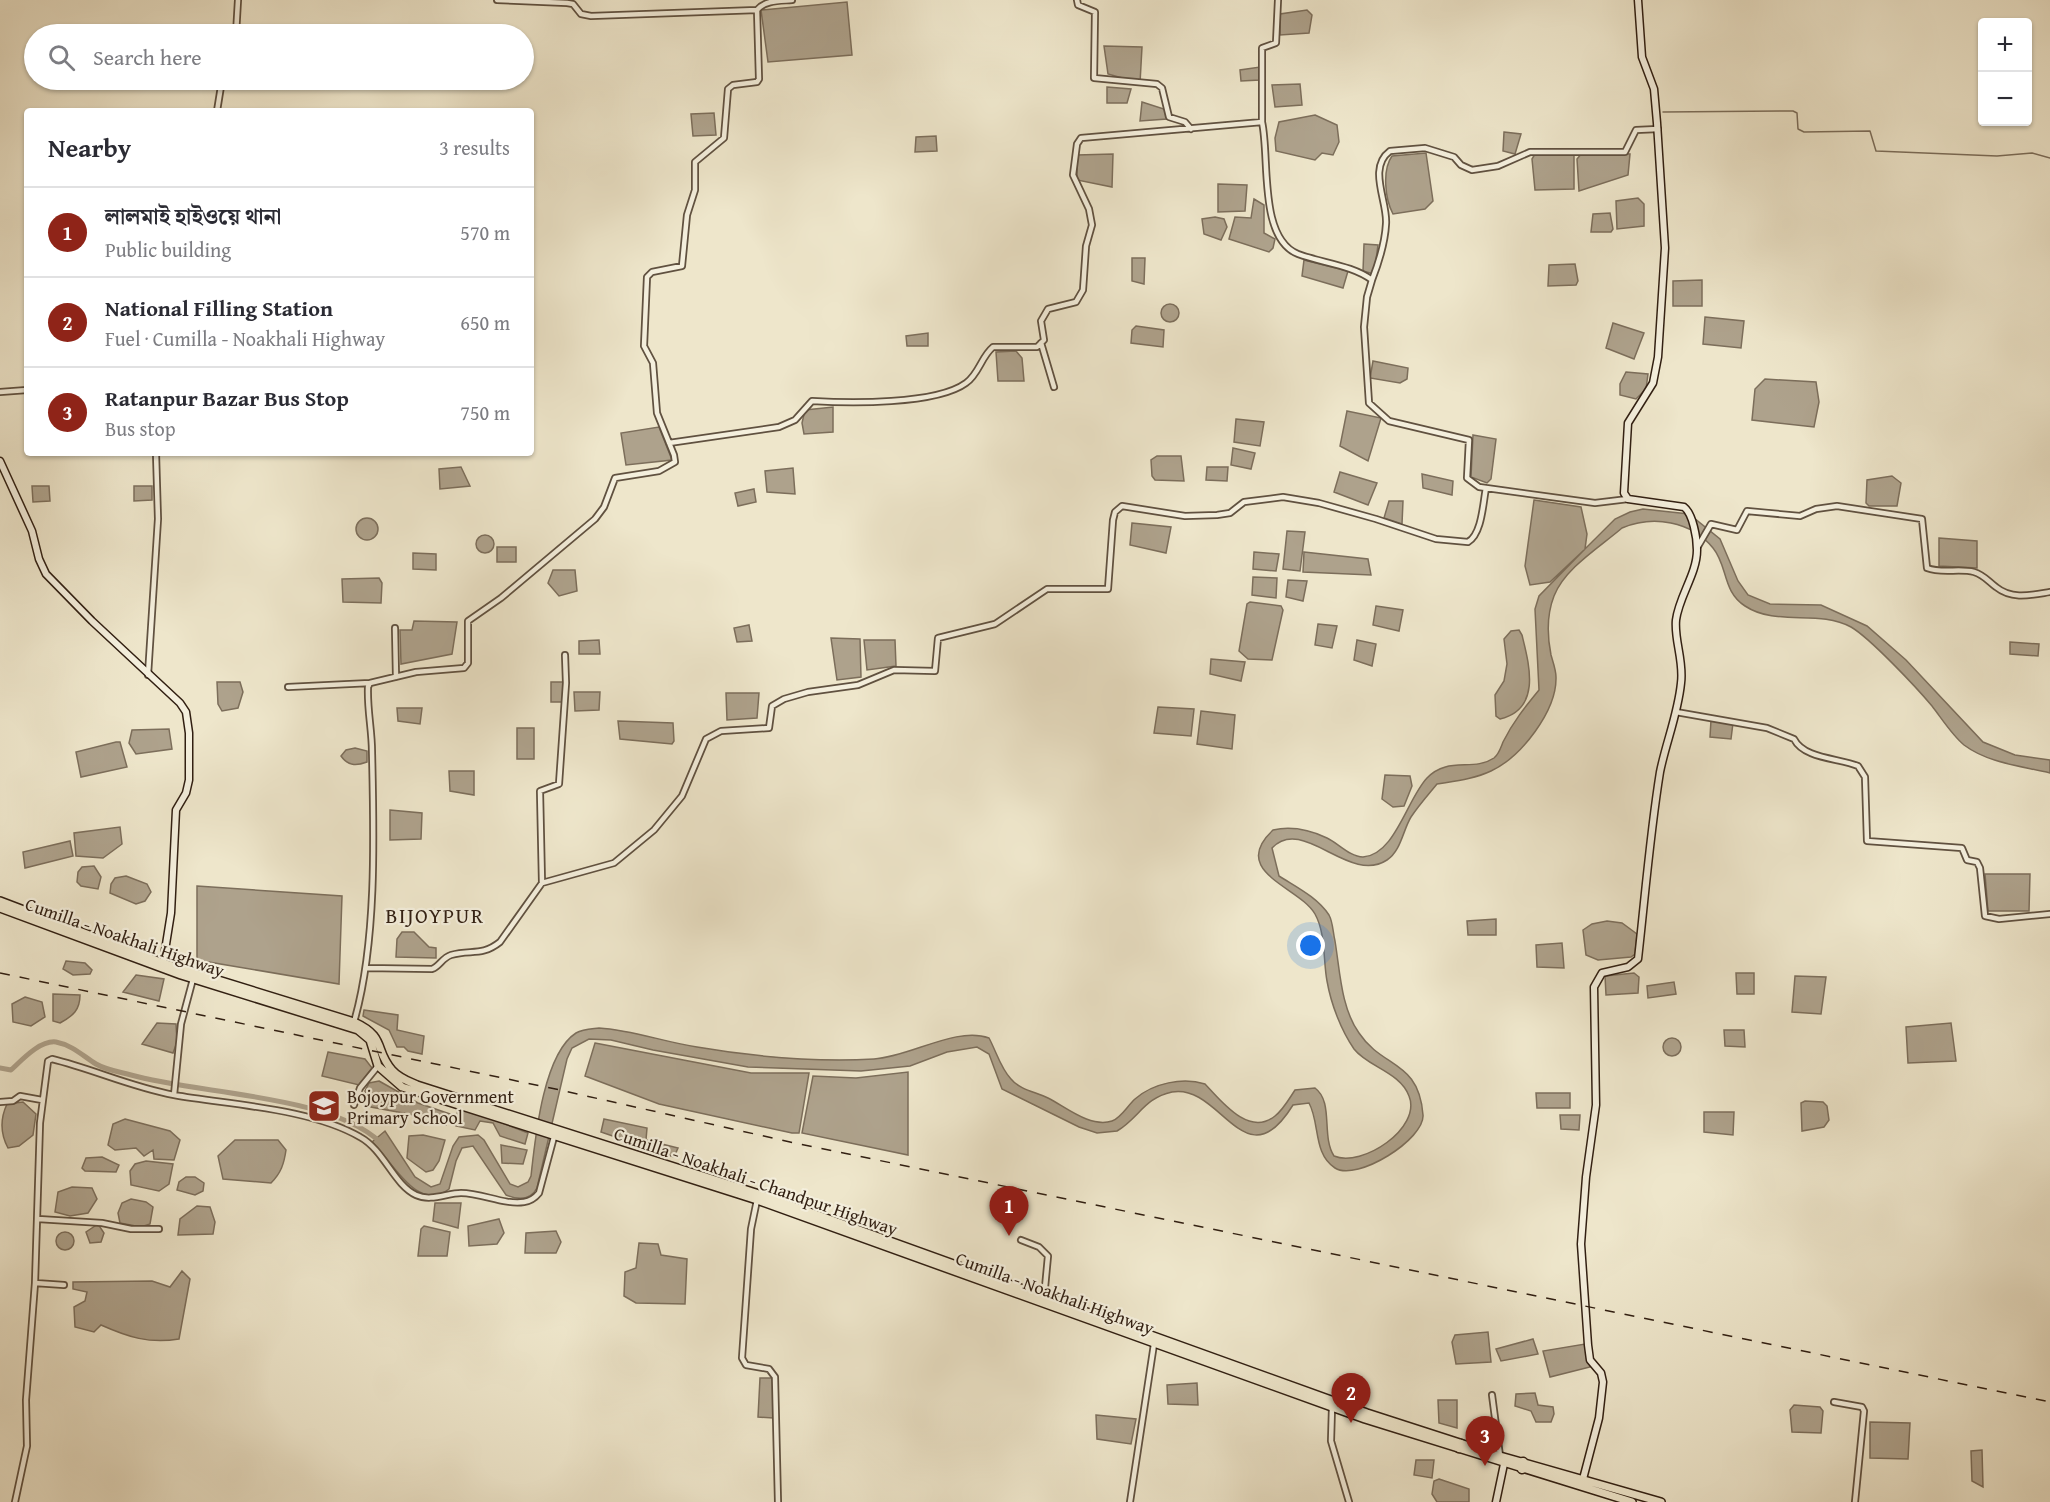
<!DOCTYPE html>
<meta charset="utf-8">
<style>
body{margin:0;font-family:"Gentium Book Plus","Noto Serif Bengali",serif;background:#f2f2f3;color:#2b2b33}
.controls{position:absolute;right:18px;top:18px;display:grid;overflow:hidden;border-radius:6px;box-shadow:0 2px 4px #0004}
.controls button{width:54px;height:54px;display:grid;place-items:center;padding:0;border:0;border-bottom:2px solid #e1e1e2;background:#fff;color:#2b2b33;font:30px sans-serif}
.you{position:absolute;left:1311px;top:946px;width:21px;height:21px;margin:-15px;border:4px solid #fff;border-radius:50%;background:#1a73e8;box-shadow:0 0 0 9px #1a73e833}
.badge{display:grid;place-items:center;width:39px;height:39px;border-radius:50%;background:#8f2418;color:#fff;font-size:20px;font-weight:700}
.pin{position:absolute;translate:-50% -50px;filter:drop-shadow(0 2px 3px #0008)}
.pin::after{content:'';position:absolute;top:32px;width:21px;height:18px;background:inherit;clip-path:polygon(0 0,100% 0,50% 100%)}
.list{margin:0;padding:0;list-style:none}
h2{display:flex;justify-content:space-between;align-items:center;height:78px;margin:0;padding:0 24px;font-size:26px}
h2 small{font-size:20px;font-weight:400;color:#7c7c81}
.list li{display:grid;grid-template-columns:39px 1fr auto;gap:18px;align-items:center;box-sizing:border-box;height:90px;padding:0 24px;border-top:2px solid #e1e1e2}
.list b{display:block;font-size:22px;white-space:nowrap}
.list p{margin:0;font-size:20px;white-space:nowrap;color:#7c7c81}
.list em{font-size:20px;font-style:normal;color:#7c7c81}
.icon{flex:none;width:33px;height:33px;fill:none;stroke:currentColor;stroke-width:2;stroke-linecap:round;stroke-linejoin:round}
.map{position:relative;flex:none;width:2050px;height:1502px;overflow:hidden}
.search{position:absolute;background:#fff;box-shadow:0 2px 4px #0004;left:24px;top:24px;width:510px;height:66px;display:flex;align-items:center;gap:15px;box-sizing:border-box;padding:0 21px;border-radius:33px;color:#7c7c81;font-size:22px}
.panel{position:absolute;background:#fff;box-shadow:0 2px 4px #0004;left:24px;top:108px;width:510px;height:348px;border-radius:6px}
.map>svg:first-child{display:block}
</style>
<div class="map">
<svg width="2050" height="1502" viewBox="0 0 2050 1502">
<rect width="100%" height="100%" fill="#eee6cb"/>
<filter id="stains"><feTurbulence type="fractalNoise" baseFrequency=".00333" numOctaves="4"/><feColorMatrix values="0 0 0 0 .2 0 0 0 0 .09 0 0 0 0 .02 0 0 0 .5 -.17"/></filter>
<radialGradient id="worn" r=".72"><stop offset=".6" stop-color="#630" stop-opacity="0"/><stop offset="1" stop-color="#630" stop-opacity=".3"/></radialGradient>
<path fill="#aea28c" stroke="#7c6e5b" stroke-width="1.5" d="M847 2 852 55 768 62 761 10Z
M1307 10 1312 15 1309 33 1280 35V14Z
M1104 46 1142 47 1140 83 1108 74Z
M1260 67V80L1241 81 1240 70Z
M1300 84 1302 105 1275 107 1272 85Z
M1107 87 1131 89 1127 103H1107Z
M1142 102 1167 110V119L1140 121Z
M714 113 716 135 693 136 691 114Z
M1315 115 1337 125 1339 142 1333 155 1322 153 1315 160 1276 151 1275 138 1279 122Z
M1504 132 1521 134 1515 154 1503 151Z
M936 136 937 151 915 152 916 137Z
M1426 153 1433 201 1425 209 1393 214C1385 199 1382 170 1392 156Z
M1582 153 1630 154 1628 175 1579 191 1577 159Z
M1113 154 1112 187 1077 180V155Z
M1535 154 1574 155V189L1535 190 1532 159Z
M1218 184 1247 185 1245 211 1218 212Z
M1638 198 1644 204V226L1617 229 1616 201Z
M1254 199 1264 205V233L1275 239 1273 248 1269 252 1229 239 1235 217 1251 218Z
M1610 213 1613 229 1611 232H1591L1593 214Z
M1215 217 1224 219 1227 227 1221 240 1204 234 1202 219Z
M1364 244 1378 245 1374 274 1363 271Z
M1132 258H1145L1144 284 1132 281Z
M1304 260 1348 271 1343 288 1302 276Z
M1575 264 1578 281 1576 285 1548 286 1549 265Z
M1702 280V306H1673V281Z
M1161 313a9 9 0 1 1 18 0a9 9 0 1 1-18 0Z
M1705 317 1744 321 1741 348 1703 344Z
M1613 323 1644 333 1634 359 1606 348Z
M1136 326 1164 330 1163 347 1131 343 1132 330Z
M928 333V346H907L906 336Z
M1016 351 1022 358 1024 381H998L996 352Z
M1373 361 1408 368 1407 379 1400 383 1370 378Z
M1626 372 1648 374 1646 389 1636 399 1620 395V384Z
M1765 379 1816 382 1819 402 1814 427 1752 420 1755 389Z
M833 407V432L804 434 802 423 805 410Z
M1347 411 1381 418 1368 461 1340 446Z
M1236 419 1264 422 1260 446 1234 442Z
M659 427 672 460 626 465 621 433Z
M1473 435 1496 439 1491 479 1487 483 1471 477Z
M1233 448 1255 453 1251 469 1231 465Z
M1157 456H1181L1184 481 1155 480 1152 476 1151 460Z
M461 467 470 486 440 489 439 469Z
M1207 467H1228L1227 481 1206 480Z
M793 468 795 494 767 492 765 471Z
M1340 472 1377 483 1368 505 1334 492Z
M1422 474 1453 481 1452 495 1423 488Z
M1892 476 1901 483 1897 506H1869L1866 503 1867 480Z
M32 486H49L50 501 33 502Z
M134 486H152V500L134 501Z
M754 489 756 502 738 506 735 493Z
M1534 500 1581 507 1587 534 1585 549 1615 519 1630 512 1643 509 1689 514 1720 539 1738 581 1748 595 1770 604 1821 605 1867 626 1906 660 1983 742 2015 755 2050 760V773C2021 766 1988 763 1964 745 1952 735 1942 719 1932 706 1917 688 1870 638 1851 627 1818 609 1777 627 1745 606 1722 591 1728 566 1713 548 1691 521 1653 515 1622 528 1600 547 1565 568 1554 596 1547 614 1547 635 1551 655 1553 662 1556 670 1556 677 1557 711 1521 757 1491 771 1474 779 1455 781 1437 784 1428 795 1419 805 1411 817 1403 830 1401 851 1387 860 1349 885 1303 815 1272 848L1279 876C1296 887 1317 897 1329 915 1333 922 1333 933 1335 941 1340 971 1341 1008 1359 1033 1383 1069 1419 1060 1423 1115 1425 1139 1357 1182 1335 1168 1313 1154 1320 1123 1309 1103L1293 1105C1245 1183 1221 1083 1172 1092 1144 1098 1139 1118 1117 1131L1097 1133 1079 1127 1002 1089 989 1054 977 1047 947 1052 910 1066 861 1071 748 1067 653 1050 611 1040 589 1039 572 1048 567 1059 537 1188C530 1201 518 1200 506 1195L473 1146 462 1148 456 1161 449 1189C417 1214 391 1159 372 1142L385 1131 415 1177 431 1187 440 1184 453 1146 459 1137 478 1135 484 1140 510 1184 518 1187 528 1182 531 1176C535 1140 543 1054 576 1033 583 1029 591 1029 599 1028 632 1030 664 1042 697 1047 755 1057 816 1062 874 1059 910 1057 956 1026 989 1038 996 1051 1001 1069 1011 1079 1020 1090 1036 1092 1048 1098 1066 1107 1090 1128 1112 1121 1121 1118 1128 1105 1135 1099 1153 1083 1183 1077 1205 1084 1222 1102 1249 1137 1275 1116 1283 1110 1289 1099 1295 1090L1315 1088C1334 1102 1321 1136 1334 1156 1362 1168 1422 1128 1409 1096 1400 1072 1368 1067 1354 1049 1341 1030 1331 1004 1327 981 1323 960 1326 934 1315 914 1300 887 1228 872 1273 830 1291 826 1310 830 1327 838 1338 843 1350 857 1363 857 1395 855 1407 799 1427 778 1448 756 1473 772 1494 758 1499 754 1501 747 1503 742 1513 722 1525 707 1539 690L1535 609 1539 596 1584 550 1550 582 1530 585 1525 566Z
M1389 501H1403L1402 524 1384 518Z
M356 529a11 11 0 1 1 22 0a11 11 0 1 1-22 0Z
M1132 523 1171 527 1166 553 1130 545Z
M1287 531 1305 532 1300 571 1283 569Z
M476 544a9 9 0 1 1 18 0a9 9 0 1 1-18 0Z
M1939 538 1977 541V568L1939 566Z
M497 547H516V562H497Z
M1254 552 1279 554 1276 571 1253 569Z
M1304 552 1368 559 1371 575 1303 572Z
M413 553 436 554V570L413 569Z
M553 570H575L577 591 559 596 548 583Z
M1253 577 1277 578 1276 598 1252 595Z
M379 578 382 583 381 603 343 602 342 579Z
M1288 580 1307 581 1303 601 1286 597Z
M1250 602 1281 606 1283 610 1272 660 1248 659 1239 651 1247 604Z
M1376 606 1403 610 1399 631 1373 625Z
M414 621 457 622 452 654 401 664 400 630H412Z
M1318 624 1337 626 1332 648 1315 645Z
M749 625 752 641 737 642 734 628Z
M1519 630 1522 635C1529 664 1542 709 1500 719L1496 716 1495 695 1504 681 1507 664 1504 639 1511 631Z
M831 638 860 639 861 677 837 680Z
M599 640 600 654H579V641Z
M864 640H895L896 666 867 670Z
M1357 640 1376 644 1372 666 1354 660Z
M2010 642 2039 644 2038 656 2010 654Z
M1211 659 1245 662 1241 681 1210 674Z
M217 682H240L243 692 238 708 222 711 218 704Z
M551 682H563V702H551Z
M574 692H600L599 710 575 711Z
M726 693H759L757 718 727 720Z
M1158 707 1194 709 1191 736 1154 733Z
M397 708H422L420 724 398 721Z
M1201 711 1235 715 1232 749 1197 744Z
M1711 720 1733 723 1731 739 1710 737Z
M618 721 673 723 674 741 672 744 620 739Z
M517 728H534V759H517Z
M169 729 172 749 136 754 129 743 132 730Z
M116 742H120L127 767 81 777 76 752Z
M355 748 367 751V762C356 766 348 766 341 756L346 750Z
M449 771H474V795L450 791Z
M1385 775 1410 776 1412 786 1404 806 1393 807 1382 799Z
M390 810 422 813 421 839 390 840Z
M120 827 122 844 103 858 76 856 74 833Z
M70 841 73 856 25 868 23 852Z
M94 866 101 877 98 889 81 886 77 882 78 872 82 867Z
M1985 874H2030L2029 911H1988Z
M126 876 147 884 151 892 145 901 136 904 110 893 111 884 115 878Z
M197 886 342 896 339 984 197 960Z
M1496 919V935H1468L1467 921Z
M1607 921 1622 923 1637 934 1635 954 1631 957 1598 960 1586 955 1583 930 1592 924Z
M402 932H414L429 947 436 948V958L396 957 397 939Z
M1562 943 1564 968 1537 967 1536 945Z
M66 961 85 963 92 970 90 974 73 975 63 969Z
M1634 973 1639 977 1638 993 1606 995 1605 976Z
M1736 973H1754V994H1737Z
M136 975 164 979 159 1001 123 992Z
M1795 976 1826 977 1821 1014 1792 1012Z
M1674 982 1676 994 1648 998 1647 986Z
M53 994 80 995C80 1010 73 1016 60 1023L53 1021Z
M25 997 42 1002 45 1017 31 1026 13 1022 12 1004Z
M364 1010 398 1015 397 1030 424 1036 422 1054 408 1051 404 1047H397L389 1030 363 1016Z
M157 1023 176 1024 177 1042 173 1053 142 1044Z
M1951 1023 1956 1061 1908 1063 1906 1027Z
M1724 1030H1744L1745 1047 1725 1046Z
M1663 1047a9 9 0 1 1 18 0a9 9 0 1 1-18 0Z
M595 1043 751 1073H809L799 1133H792L659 1104 585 1076Z
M328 1052 365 1059 372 1068 359 1085 322 1076Z
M908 1072V1155L802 1133 813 1076 856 1078Z
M379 1081 418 1103 450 1114 446 1125 430 1118 371 1107 365 1091 369 1083Z
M1536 1093H1570V1108H1537Z
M1805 1101 1823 1102 1827 1106 1829 1120 1824 1127 1802 1131 1801 1103Z
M23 1102 36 1114 33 1135 19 1146 8 1148C0 1133 0 1119 7 1104Z
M458 1106 528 1133 525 1144 500 1136 493 1123 480 1121 475 1130 456 1126Z
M1704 1112H1734L1733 1135 1704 1132Z
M1560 1115H1580L1579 1130 1561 1129Z
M125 1119 170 1131 180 1140 174 1160 154 1159 153 1150 144 1156 136 1148 115 1150 108 1145 113 1124Z
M604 1119 647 1128 646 1140 678 1148 674 1157 601 1132Z
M423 1135 445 1140 439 1161 433 1170 426 1172 407 1158 409 1136Z
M235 1140H278L286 1150C284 1164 281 1173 271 1183L223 1179 218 1156Z
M501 1145 527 1150 523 1164 502 1163Z
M102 1157 119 1165 116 1172 85 1171 82 1168 86 1158Z
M146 1161 173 1164 169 1184 159 1191 131 1185 130 1171 135 1164Z
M186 1177H195L204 1183 203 1191 195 1195 177 1190 179 1182Z
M72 1187 92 1188 97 1199 88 1213 70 1216 55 1212 58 1192Z
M131 1199 146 1202 153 1207 150 1224 141 1227 120 1223 118 1213 122 1203Z
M435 1203H461L458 1228 433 1221Z
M197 1206 210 1207 215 1222 213 1234 178 1235 180 1219Z
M499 1219 504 1233 497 1244 469 1246 468 1226Z
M98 1224 104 1233 101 1242 90 1243 86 1232Z
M424 1226 450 1232 447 1256H418L421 1229Z
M556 1231 561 1242 556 1253H525L526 1233Z
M56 1241a9 9 0 1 1 18 0a9 9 0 1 1-18 0Z
M639 1243 658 1244 661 1255 687 1259 685 1304 636 1303 624 1296 625 1272 636 1268Z
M182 1271 190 1279 179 1339C149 1344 128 1337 101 1325L94 1332 75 1327 74 1307 85 1301 87 1292 73 1289V1282L152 1281 170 1287Z
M1488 1332 1491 1362 1456 1364 1452 1342 1455 1335Z
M1533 1339 1538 1354 1501 1361 1496 1349Z
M1585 1344 1590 1367 1550 1377 1543 1351Z
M760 1378H775L773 1418 758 1417Z
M1197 1383 1198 1405 1168 1404 1167 1385Z
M1535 1393 1538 1405 1553 1407 1554 1414 1551 1422H1536L1531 1411 1515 1406 1516 1394Z
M1438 1400H1457V1428L1439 1423Z
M1794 1405 1820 1407 1823 1411 1821 1433 1792 1432 1790 1410Z
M1096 1415 1136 1419 1131 1444 1097 1439Z
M1870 1422 1910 1423 1908 1459 1870 1458Z
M1982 1450 1983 1487 1972 1481 1971 1451Z
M1416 1460H1434L1432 1478 1414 1475Z
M1439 1479 1469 1489V1502H1437L1432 1494 1434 1481Z"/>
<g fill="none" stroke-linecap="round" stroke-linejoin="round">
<path stroke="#7c6e5b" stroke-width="1.5" d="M1663 112 1793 111 1797 113 1798 129 1804 132 1870 131 1876 151 1997 156 2032 153 2050 158"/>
<path stroke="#aea28c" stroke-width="5" d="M0 1068 11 1070C22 1060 40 1040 56 1042 72 1045 83 1056 96 1064 106 1070 120 1072 131 1075 198 1094 331 1095 380 1142"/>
<defs>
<path id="street" d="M497 0 567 3 573 4 581 14 591 16 757 10
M1077 0 1078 5 1095 12 1094 78 1157 84 1162 88 1169 117 1185 122 1191 129
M236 34 238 0
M217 111 222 80
M1262 122V48L1276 43 1278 0
M1372 280C1379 262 1385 243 1386 224 1388 202 1367 168 1390 151L1425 148 1454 157 1461 165 1472 170 1498 166 1530 152H1625L1636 130 1658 129
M1041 343 1054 387
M0 392 27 390
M669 443 779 427 795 420 812 401C848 403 936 405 966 383 979 374 981 357 993 347H1037L1044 340 1041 321 1048 309 1076 302 1083 290 1086 246 1092 225 1089 209 1073 175 1077 144 1081 138 1262 122C1270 157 1258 238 1298 254 1322 263 1352 265 1372 280L1367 297 1364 327 1369 403 1389 421 1469 440 1467 478 1479 487 1595 503 1628 499
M1697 548 1711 524 1737 530 1747 511 1800 516 1816 509 1837 506 1922 519 1927 568C1942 574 1959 568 1974 572 1984 575 1988 581 1996 587 2012 600 2031 595 2050 592
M395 628 396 677
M148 675 158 519 156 453
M288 687 370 683
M1676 712 1767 728 1794 739C1804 759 1839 758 1858 766L1865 777 1867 841 1962 848 1967 860 1977 862 1980 868 1985 916 1999 919 2050 914
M542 883 540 791 559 784 566 683 565 655
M366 968 432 969C440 966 442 958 451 955 471 949 481 957 500 942L542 883 614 863 654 830 682 796 706 739 721 731 769 728 772 706 784 699 808 692 858 685 894 670 935 671 938 638 995 624 1047 589H1108L1113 520 1115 512 1122 506 1185 516 1217 515 1230 513 1244 502 1283 497 1319 503 1376 519 1436 539 1468 542C1482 534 1483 503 1486 488
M354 1022C377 943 374 834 372 752 372 730 367 709 368 687L370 683 416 672 464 668 468 663V621L501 598 595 519 604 507 615 478 659 471 675 462 674 455 657 413 653 363 644 346 647 277 652 272 682 266 687 215 695 190V162L724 138 728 89 733 85 757 82 759 79 757 10C765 0 780 1 792 0
M174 1095 181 1024 193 979
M0 1102 13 1101 20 1096 42 1100
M354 1105 360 1088 378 1066
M757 1200 751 1229 742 1358 746 1365 769 1369 775 1377 778 1502
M38 1219 102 1223 131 1229H159
M1021 1240 1039 1247 1048 1256 1044 1298
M35 1283 64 1285
M1492 1395 1500 1456
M1834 1402 1862 1407 1864 1411 1855 1502
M1332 1407 1331 1441 1349 1502
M15 1502 27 1446 26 1400 35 1283 40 1123 48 1061 52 1059C93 1069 131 1087 174 1095 230 1105 310 1108 360 1137 384 1150 394 1185 416 1195 431 1202 447 1193 461 1193 482 1193 504 1205 524 1202 531 1201 535 1198 539 1193L554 1137
M1130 1502 1154 1344"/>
<path id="secondary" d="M0 461 32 531 39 559 46 574 92 621 180 703 186 712 189 733V780L186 793 176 810 171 913 163 963
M1583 1479 1599 1418 1603 1382 1601 1373 1590 1360 1588 1345 1581 1244 1586 1177 1596 1105 1594 987 1602 973 1628 967 1638 959C1645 897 1650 834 1660 772 1666 742 1678 714 1681 683 1684 661 1674 640 1676 620 1679 596 1697 574 1697 550 1697 538 1693 514 1684 507L1628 499 1624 493 1628 423 1653 383 1658 357 1665 248 1657 123 1654 89 1642 57 1638 0
M1496 1502 1504 1464"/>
<path id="primary" d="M0 901 163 963 354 1022C387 1037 374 1050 392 1070 399 1078 408 1081 417 1085L759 1194 1367 1413 1500 1456 1661 1502
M0 908 181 975 358 1030 370 1040 378 1066 402 1087 757 1200 1365 1419 1632 1502"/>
<path id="highway" d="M1459 1448 1461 1444
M1522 1469 1523 1462"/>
</defs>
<use href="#street" stroke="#605140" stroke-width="8"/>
<use href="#secondary" stroke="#311f12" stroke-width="9"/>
<use href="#primary" stroke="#311f12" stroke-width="10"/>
<use href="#highway" stroke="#311f12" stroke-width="11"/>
<use href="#street" stroke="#f4efdd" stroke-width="4.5"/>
<use href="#secondary" stroke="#f4efdd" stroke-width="6"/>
<use href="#primary" stroke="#eee6cb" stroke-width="7"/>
<use href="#highway" stroke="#eee6cb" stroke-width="8"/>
<path stroke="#311f12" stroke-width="1.5" stroke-dasharray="10 10" stroke-linecap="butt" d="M0 973 560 1090 790 1142 2050 1402"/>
</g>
<defs>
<symbol id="school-square" viewBox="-11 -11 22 22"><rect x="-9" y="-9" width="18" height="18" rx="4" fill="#8f2418" stroke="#f4efdd"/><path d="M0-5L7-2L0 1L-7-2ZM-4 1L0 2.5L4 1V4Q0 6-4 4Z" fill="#fff"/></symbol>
</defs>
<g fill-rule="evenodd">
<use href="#school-square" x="305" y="1087" width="38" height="38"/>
</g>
<g text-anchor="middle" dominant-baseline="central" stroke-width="4.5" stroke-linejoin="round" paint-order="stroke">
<g font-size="18" fill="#311f12" stroke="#f4efdd">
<text transform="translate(125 937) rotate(19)">Cumilla - Noakhali Highway</text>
<text transform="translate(756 1181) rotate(19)">Cumilla - Noakhali - Chandpur Highway</text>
<text transform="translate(1055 1293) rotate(20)">Cumilla - Noakhali Highway</text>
</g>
<g font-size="18" fill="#311f12" stroke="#f4efdd" text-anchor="start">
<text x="347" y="1096">Bojoypur Government<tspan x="347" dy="21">Primary School</tspan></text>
</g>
<g font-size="21" letter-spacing="1.5" fill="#311f12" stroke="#f4efdd">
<text x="435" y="915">BIJOYPUR</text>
</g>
</g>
<rect width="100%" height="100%" filter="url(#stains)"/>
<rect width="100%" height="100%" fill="url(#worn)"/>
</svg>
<div class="controls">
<button>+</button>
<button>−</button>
</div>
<div class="you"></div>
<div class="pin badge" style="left:1009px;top:1236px">1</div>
<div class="pin badge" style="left:1351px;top:1423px">2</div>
<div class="pin badge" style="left:1485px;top:1466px">3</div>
<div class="search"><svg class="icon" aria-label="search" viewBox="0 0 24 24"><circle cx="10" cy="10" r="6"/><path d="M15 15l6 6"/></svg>Search here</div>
<section class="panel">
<h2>Nearby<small>3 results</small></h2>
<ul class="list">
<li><span class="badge">1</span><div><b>লালমাই হাইওয়ে থানা</b><p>Public building</p></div><em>570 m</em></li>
<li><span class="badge">2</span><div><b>National Filling Station</b><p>Fuel · Cumilla - Noakhali Highway</p></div><em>650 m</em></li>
<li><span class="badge">3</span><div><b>Ratanpur Bazar Bus Stop</b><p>Bus stop</p></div><em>750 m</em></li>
</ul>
</section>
</div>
